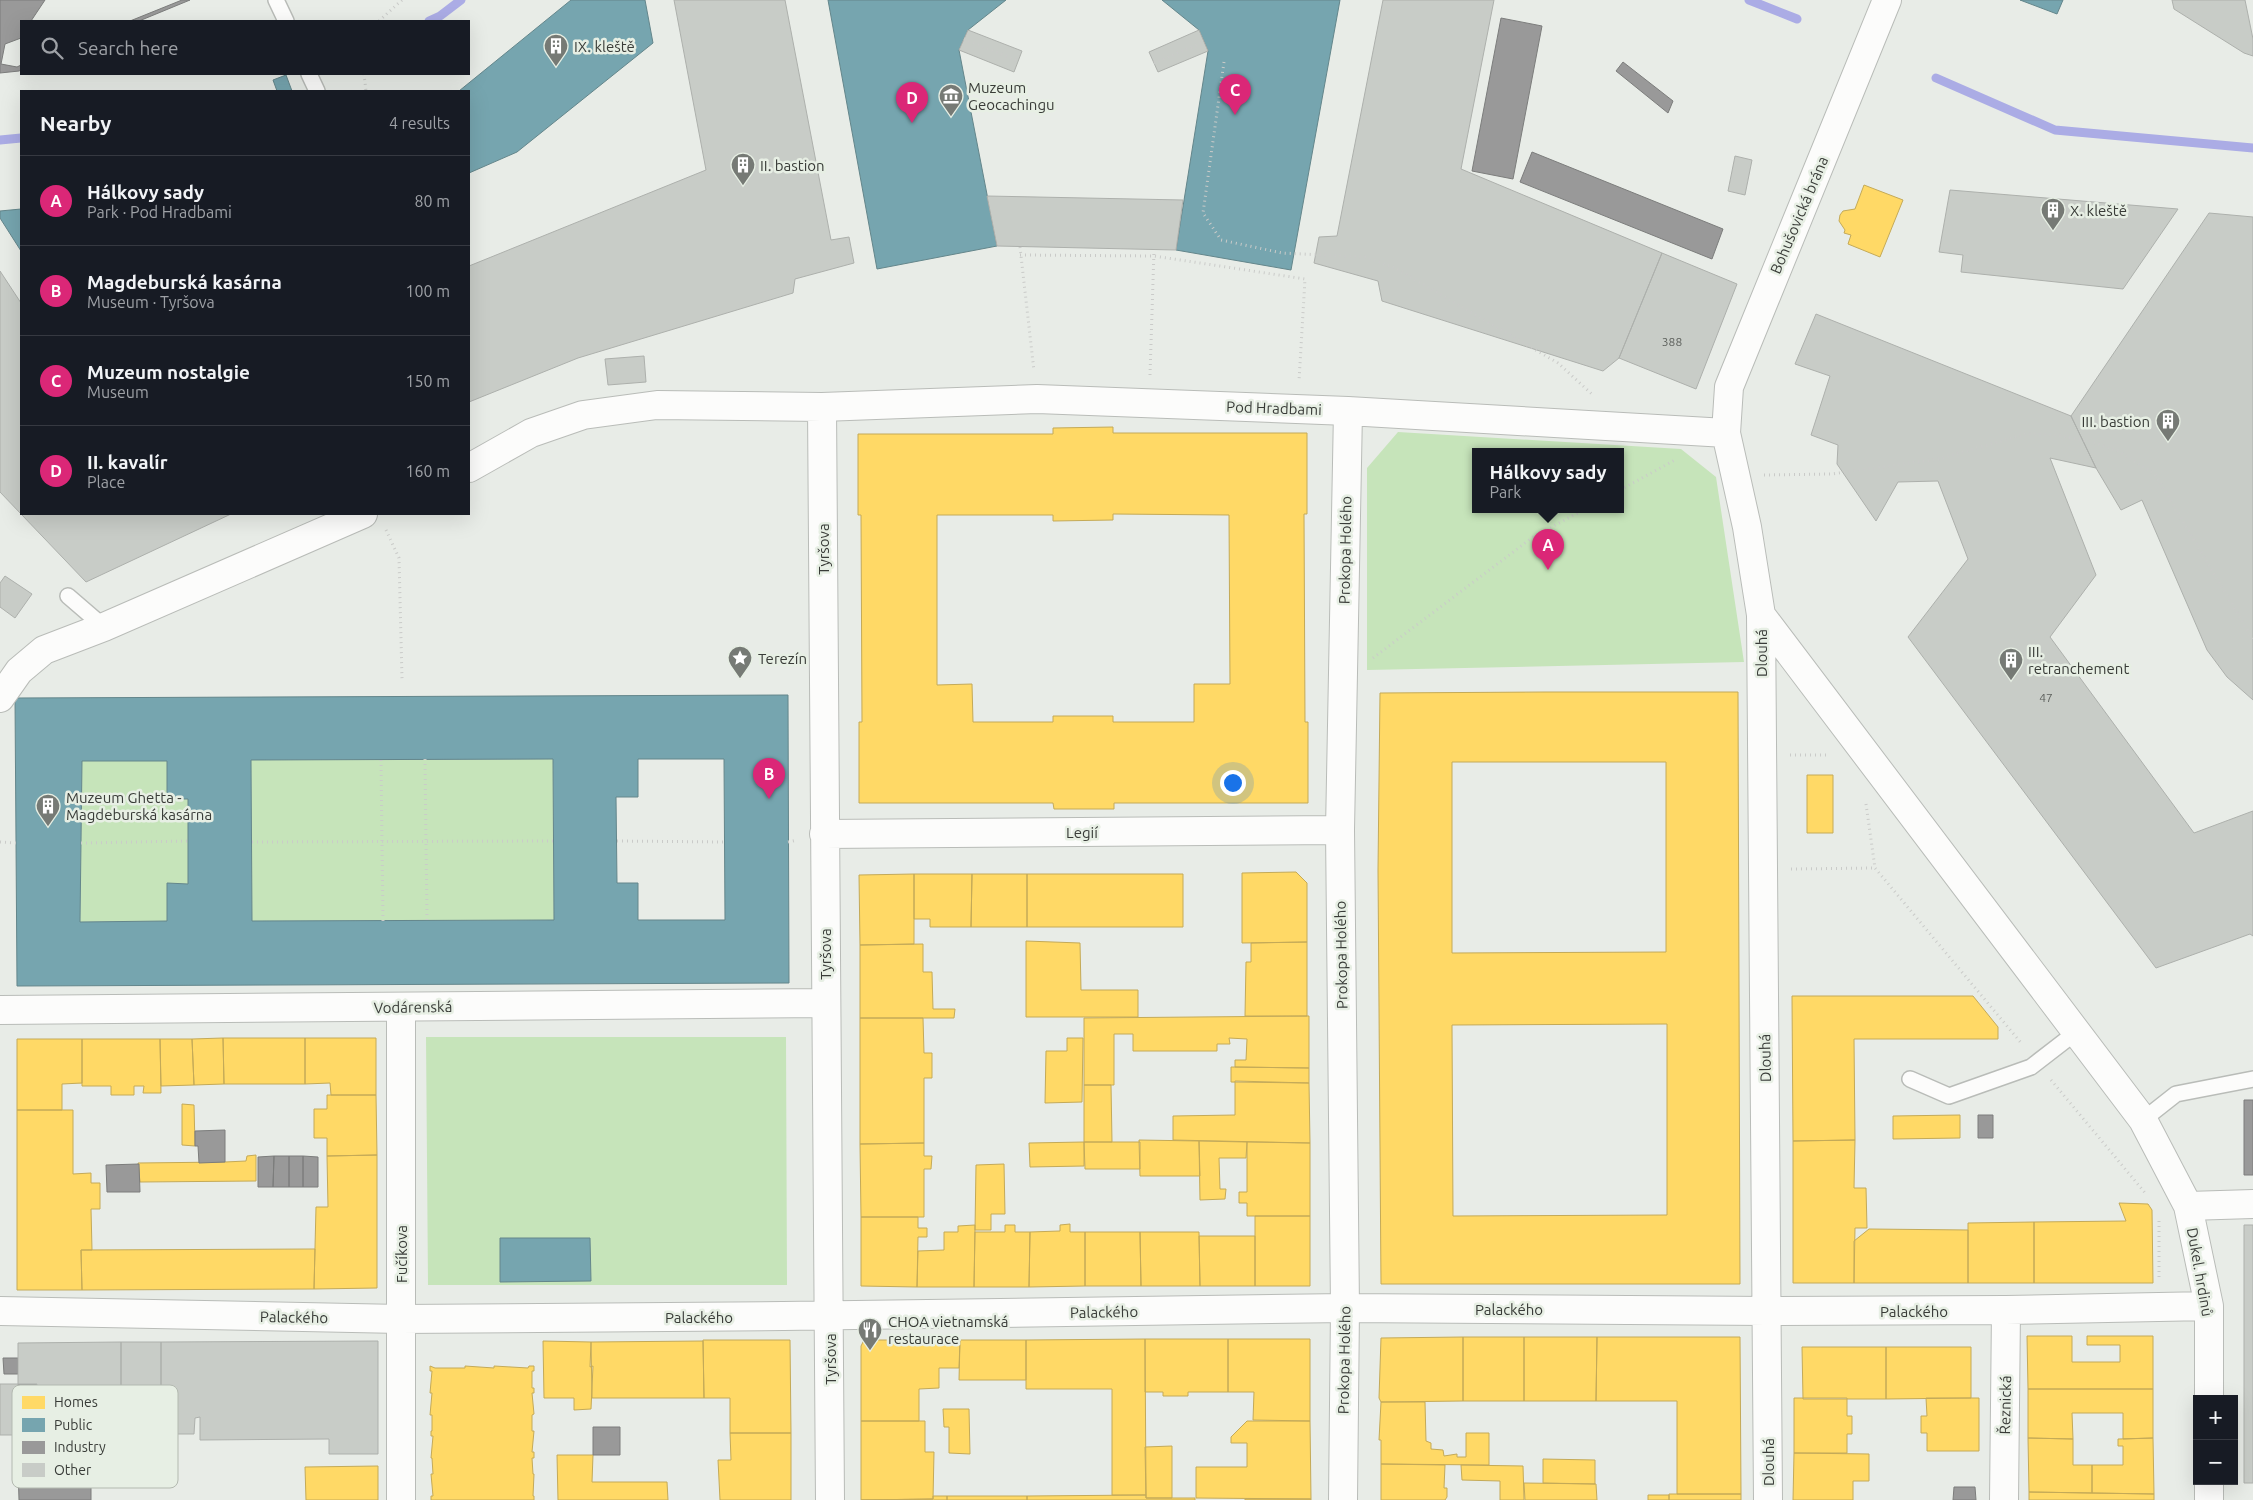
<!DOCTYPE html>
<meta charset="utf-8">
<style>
body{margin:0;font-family:Ubuntu,sans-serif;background:#20242c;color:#f1f3f6}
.controls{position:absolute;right:15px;bottom:15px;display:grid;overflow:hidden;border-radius:0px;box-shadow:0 5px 20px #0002}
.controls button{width:45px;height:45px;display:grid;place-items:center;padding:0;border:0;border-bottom:1px solid #363941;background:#171b24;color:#f1f3f6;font:25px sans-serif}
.you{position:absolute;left:1232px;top:782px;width:18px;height:18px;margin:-12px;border:4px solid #fff;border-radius:50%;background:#1a73e8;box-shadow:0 0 0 8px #1a73e833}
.badge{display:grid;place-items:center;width:32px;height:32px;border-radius:50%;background:#db2777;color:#fff;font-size:16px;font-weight:700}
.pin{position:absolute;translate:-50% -41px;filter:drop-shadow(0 1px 2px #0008)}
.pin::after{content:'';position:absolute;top:26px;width:18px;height:15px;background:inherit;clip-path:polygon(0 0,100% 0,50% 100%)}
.popup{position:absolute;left:1472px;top:448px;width:152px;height:65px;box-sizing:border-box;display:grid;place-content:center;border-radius:0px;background:#171b24;filter:drop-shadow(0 1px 4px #0005);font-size:16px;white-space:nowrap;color:#9ea1a6}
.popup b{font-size:19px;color:#f1f3f6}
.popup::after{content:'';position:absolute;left:50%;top:100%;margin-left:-10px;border:10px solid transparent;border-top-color:#171b24}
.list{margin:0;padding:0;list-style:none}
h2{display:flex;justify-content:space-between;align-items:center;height:65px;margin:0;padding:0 20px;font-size:21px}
h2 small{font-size:16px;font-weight:400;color:#9ea1a6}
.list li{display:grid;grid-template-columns:32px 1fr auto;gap:15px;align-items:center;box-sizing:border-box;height:90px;padding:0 20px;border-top:1px solid #363941}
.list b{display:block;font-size:19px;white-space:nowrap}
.list p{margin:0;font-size:16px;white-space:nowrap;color:#9ea1a6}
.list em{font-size:16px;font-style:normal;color:#9ea1a6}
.icon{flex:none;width:28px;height:28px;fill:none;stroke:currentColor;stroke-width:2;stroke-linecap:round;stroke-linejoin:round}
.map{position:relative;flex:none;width:2253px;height:1500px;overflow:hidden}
.search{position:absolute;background:#171b24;box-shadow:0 5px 20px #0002;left:20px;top:20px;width:450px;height:55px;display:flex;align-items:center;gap:12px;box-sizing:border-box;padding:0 18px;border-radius:0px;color:#9ea1a6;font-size:19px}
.panel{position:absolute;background:#171b24;box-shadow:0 5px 20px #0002;left:20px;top:90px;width:450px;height:425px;border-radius:0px}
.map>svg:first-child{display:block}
</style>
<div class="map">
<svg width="2253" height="1500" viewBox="0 0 2253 1500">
<rect width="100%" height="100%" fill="#e8ece7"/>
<path fill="#c6e4ba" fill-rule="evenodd" d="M1398 432 1681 449 1716 477 1744 662 1367 670V468ZM1476 451H1620V509H1476Z
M553 759 554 920 252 921 251 760Z
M82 761H167V799H188V884H167V921L80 922Z
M426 1037H786L787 1285H428Z"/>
<path fill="#ffd966" stroke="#c4aa58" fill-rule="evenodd" d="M1864 185 1903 200 1880 257 1848 244 1851 235 1844 233 1845 230 1839 221 1840 215 1843 211 1855 209Z
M1113 427V433H1307V514H1304L1305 722H1308V803H1114V809H1054L1053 803H859V722H862L861 515H858V434H1053V428ZM1113 514 1229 515 1230 684H1194V722H1113V716H1053V722H973L972 684 937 685V515H1053V521L1113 520Z
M1546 692H1738L1740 1284H1381L1378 870 1380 693ZM1452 762H1666V952L1452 953ZM1667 1024V1215L1453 1216 1452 1025Z
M1807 775H1833V833H1807Z
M1296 872 1307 883V942L1242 943V873Z
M914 874H972L971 927H930V919H914Z
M914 874V944L860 945 859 875Z
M972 874H1027V927H971Z
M1027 874H1183V927H1027Z
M1026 941 1080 943 1081 990H1138V1017H1026Z
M1307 942V1016H1245L1246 962H1251V943Z
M923 944V972H932L933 1009H955L954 1018H860V945Z
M1792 996H1973L1998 1027V1039H1854L1855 1140 1793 1141Z
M1309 1016V1068L1235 1067V1060H1246L1247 1039 1229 1038 1230 1044H1217V1051H1133V1034H1114V1085H1084V1018Z
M860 1018H923L924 1053H932V1078H924V1143L860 1144Z
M223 1038 224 1084 194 1085 192 1039Z
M223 1038H305V1084H224Z
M305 1038H376V1095H331L330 1083 305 1084Z
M1067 1038H1083L1082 1102 1045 1103 1046 1051H1067Z
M17 1039H82V1083L62 1084V1110H17Z
M82 1039H160L161 1093H143L144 1086H134V1095H111V1086H82Z
M160 1039H192L194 1085 161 1086Z
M1231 1067 1309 1068V1083L1231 1082Z
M1235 1081 1309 1083 1310 1143 1173 1140V1116L1235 1115Z
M1084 1085H1111L1112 1142H1084Z
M327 1095H376L377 1155 327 1156V1138H314V1109H327Z
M182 1104 194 1105 195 1146 182 1145Z
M17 1110H73V1174L91 1173V1183H100V1209H91L92 1250H81L82 1290H17Z
M1960 1115V1138L1893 1139V1116Z
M1139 1140 1199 1141 1200 1176H1140Z
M1855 1140 1854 1188H1866L1867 1228H1855L1854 1283H1793V1141Z
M1199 1141 1247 1142 1246 1158H1219L1220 1189H1226L1225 1199 1200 1200Z
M1084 1142H1140V1169H1085Z
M1084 1142V1166L1030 1167 1029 1143Z
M1247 1142 1310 1143V1216H1247V1203H1239V1192H1247Z
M924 1143V1156H932L931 1169H924V1217H861L860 1144Z
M256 1155V1181L140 1182 138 1163 225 1162 246 1161 247 1156Z
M377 1155V1288L314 1289 316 1207H328L327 1156Z
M1004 1164 1005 1214H991V1230H975L976 1165Z
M2119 1203 2148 1204 2152 1210 2153 1283H2034V1222L2126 1221Z
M1255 1216H1310V1286H1255Z
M861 1217H918V1228H927V1237H918L917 1287 861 1286Z
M2034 1222V1283H1968V1223Z
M1070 1224V1232H1085V1286L1029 1287 1030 1232 1060 1231V1225Z
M975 1225 974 1287H917L918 1251 944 1250V1232H958V1226Z
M1005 1225H1015V1232H1030L1029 1287H974L975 1232H1005Z
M1869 1229 1968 1230V1283H1854V1241Z
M1085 1232H1140L1141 1286H1085Z
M1140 1232H1199L1200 1286H1141Z
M1199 1236H1255V1286H1200Z
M315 1249 314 1289 82 1290 81 1250Z
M2027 1336H2072V1362H2120V1345H2087V1336H2153V1389H2028Z
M1463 1337H1524V1401H1463Z
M1463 1337V1401L1381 1402 1379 1398 1381 1338Z
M1524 1337H1597L1596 1401H1524Z
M1597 1337H1740L1741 1494H1677V1401H1596Z
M1145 1339H1228V1392H1188V1396H1163V1392H1145Z
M1145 1339 1146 1495H1112V1389H1026V1340Z
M1228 1339H1310V1421L1253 1420 1254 1392H1228Z
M703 1340H790L791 1433H730V1398H704Z
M864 1340H960L959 1368H939V1388L919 1389V1421H861V1346Z
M960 1340H1026V1380H959Z
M543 1341 591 1342 590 1367 593 1366 591 1409 574 1410V1398H544Z
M703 1341 704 1398H592L591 1342Z
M1802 1347H1886V1399H1803Z
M1886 1347H1971V1398L1886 1399Z
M430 1366 435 1368H465V1366L494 1368V1366L528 1368 529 1366H534V1371H532V1388H534V1393H532L534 1414 532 1415V1431H534L532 1452H534V1458H532L533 1474H534L533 1496H534V1500H431V1496H433L431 1474H433L432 1458H431L433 1436H431V1431H432V1415H430L432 1393H430L432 1371H430Z
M2028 1389H2153V1438L2123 1439V1413H2072L2073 1439 2028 1438Z
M1794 1398H1847V1416H1852V1434H1847V1453H1794Z
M1926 1398H1979V1451H1927V1433H1921V1416H1927Z
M1381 1402H1425L1426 1441 1431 1443V1449L1443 1450 1444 1456 1457 1454V1457H1466V1433H1489V1465L1381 1464V1440H1379Z
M943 1409H969L970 1454 949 1453V1427H944Z
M861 1421H925V1452H934L933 1499 861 1500Z
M1247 1421H1310L1311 1499 1196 1498V1467H1247V1443H1231V1437Z
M730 1433H791V1500H720L718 1460H731Z
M2028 1438 2073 1439V1465H2092V1493L2029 1492Z
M2153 1438 2154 1494 2092 1493V1465H2123V1446H2118V1439Z
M1172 1446V1498H1146L1145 1447Z
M1794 1453 1869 1454V1481H1853V1500H1793Z
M557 1455H593L592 1482H667L668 1500H558Z
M1543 1459 1595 1460V1484L1543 1483Z
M1381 1464 1445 1465 1444 1488H1447V1497L1445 1500H1381Z
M1461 1465 1523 1466 1524 1500H1500V1481L1462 1480Z
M378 1466V1500H306L305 1467Z
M1524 1483 1596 1484 1597 1500H1525Z
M2029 1492 2154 1494V1500H2029Z
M1669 1494H1741V1500H1669Z
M1146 1495V1498H1195V1500H1027V1496Z
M1648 1495H1669V1500H1648Z
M933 1496H947V1500H861L933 1499Z
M947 1496H1027V1500H947Z
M1245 1499H1311V1500H1245Z"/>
<path fill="#76a5af" stroke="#64868b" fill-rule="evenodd" d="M571 0H645L653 43 517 152 469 173V91H459Z
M828 0H1006L968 30 959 50 997 246 877 269Z
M1162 0H1340L1291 270 1176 250 1208 51 1199 30Z
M2020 0H2063L2057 14Z
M286 75 292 91H277L273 80Z
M21 209V251L0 218V211Z
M788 695 789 983 17 986 15 698ZM553 759 554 920 252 921 251 760ZM638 759H724L725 920H638V883H617L616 797H638ZM82 761H167V799H188V884L167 883V921L80 922Z
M500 1238H590L591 1281 500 1282Z"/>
<path fill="#999" stroke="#7c7d7c" d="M0 0H45L31 21H21V38L5 44 1 64 17 67 21 65V70L19 71 0 73Z
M182 0H190L139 21H130Z
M1501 18 1542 26 1513 179 1472 171Z
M1623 62 1673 101 1668 113 1616 71Z
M1532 152 1723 229 1712 259 1520 182Z
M2244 1100H2253V1175H2244Z
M1978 1115H1993V1138H1978Z
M225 1130V1162L199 1163 198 1146H195V1131Z
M274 1156 273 1187H258V1157Z
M274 1156H289V1187H273Z
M289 1156H303V1187H289Z
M303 1156 318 1157V1187H303Z
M139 1164 140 1192H107L106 1165Z
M3 1358H18V1374H4Z
M18 1384H37L40 1434 18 1435Z
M593 1427H620V1455H593Z
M18 1468H91V1500H19Z
M1954 1487H1975L1976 1500H1953Z"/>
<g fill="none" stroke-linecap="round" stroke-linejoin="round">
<path stroke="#abace5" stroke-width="9" d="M1749 0 1797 19
M429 21 440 16 461 0
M1936 78 2055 130 2253 148
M0 140 21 138"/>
</g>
<path fill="#c8ccc7" stroke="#adb0ac" d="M674 0H785L831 240 849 237 854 263 795 279 793 293 578 358 469 402V266L706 170Z
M1383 0H1494L1461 169 1662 253 1619 358 1603 371 1382 301 1378 281 1314 263 1319 237 1337 236Z
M2172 0H2245L2253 39V56L2244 53 2174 9Z
M968 30 1022 51 1014 72 959 50Z
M1199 30 1208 51 1158 72 1149 52Z
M1735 156 1752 160 1745 195 1728 191Z
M1950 190 2178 209 2123 289 1961 272 1963 255 1939 252Z
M987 196 1183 200 1176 250 997 246Z
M2209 213 2253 217V700L2227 677 2207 650 2142 500 2121 510 2096 468 2071 416Z
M1662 253 1737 284 1696 389 1619 358Z
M0 271 21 303V514H231L86 582 0 492Z
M1816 314 2071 416 2096 468 2050 458 2096 575 2050 637 2194 833 2253 811V936L2250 934 2156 968 1908 637 1968 559 1938 481 1898 482 1876 521 1837 464 1838 445 1811 435 1830 376 1795 364Z
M644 356 646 382 608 385 605 359Z
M5 576 32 594 15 618 0 607V583Z
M2244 1225H2253V1483H2244Z
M378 1341V1454H329V1439L200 1440V1417L195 1418 194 1434H161V1342Z
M121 1342V1415L38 1417 37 1384H18V1343Z
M121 1342H161V1418H121Z
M0 1384H18V1435H0Z"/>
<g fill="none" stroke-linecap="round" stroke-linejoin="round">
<defs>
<path id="service" d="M276 0 286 21
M309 74 317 91
M68 596 104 627
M1910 1079 1949 1096 2031 1067 2075 1033
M2143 1120 2176 1094 2253 1079"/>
<path id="minor" d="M822 407 830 1500
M469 468 531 433 583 415 657 405 822 407 1037 399 1348 411 1726 433
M1761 615 2143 1120 2188 1206 2209 1306V1399
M0 698 19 671 44 650 104 627 363 514
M824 834 1340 830
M401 1008V1500
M0 1010 826 1003
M2188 1206 2253 1204
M0 1311 401 1319 783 1316 1345 1308 1767 1311 2006 1310 2209 1306
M1343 1500 1345 1308 1340 830 1348 411
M1768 1500 1761 615 1747 527 1726 433 1729 387 1887 0
M2004 1500 2006 1310
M2209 1500V1481"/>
</defs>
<use href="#service" stroke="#b9bcb8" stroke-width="18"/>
<use href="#minor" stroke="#b9bcb8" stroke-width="30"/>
<path stroke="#cacbc9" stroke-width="3" stroke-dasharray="1 4" stroke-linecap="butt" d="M379 21 402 0
M964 39 1018 61
M1224 62 1203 213 1221 240 1282 253 1365 257 1395 268 1558 363 1594 396
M1154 63 1204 42
M364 74 366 91
M1020 247 1034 371
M1020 255 1154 256 1305 279 1299 381
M1150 375 1154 250
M1764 475 1832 474 1938 459 2026 434 2058 435 2092 442 2118 451 2155 474 2253 640
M1620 490 1675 460
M386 530 399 558 402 679
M1373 658 1533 537 1585 509
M1790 755H1829
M425 759 427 920
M381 760 383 921
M1866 804 1875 868 2022 1044
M617 841 724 842
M0 842 16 843
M252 842 554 841
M788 842 797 840
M81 843 188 841
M1791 869 1875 868
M2051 1080 2146 1194
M2159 1277V1221"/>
<use href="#service" stroke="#fcfcfb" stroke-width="15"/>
<use href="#minor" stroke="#fcfcfb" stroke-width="28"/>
</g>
<defs>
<symbol id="building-pin" viewBox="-11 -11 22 30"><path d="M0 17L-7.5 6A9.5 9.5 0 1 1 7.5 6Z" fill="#767a75" stroke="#e7efe4"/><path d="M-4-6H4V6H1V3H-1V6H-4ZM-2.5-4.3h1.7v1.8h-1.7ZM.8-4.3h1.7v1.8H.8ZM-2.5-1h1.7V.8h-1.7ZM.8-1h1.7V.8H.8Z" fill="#fff"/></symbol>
<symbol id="museum-pin" viewBox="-11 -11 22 30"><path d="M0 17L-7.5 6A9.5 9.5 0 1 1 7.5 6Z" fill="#767a75" stroke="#e7efe4"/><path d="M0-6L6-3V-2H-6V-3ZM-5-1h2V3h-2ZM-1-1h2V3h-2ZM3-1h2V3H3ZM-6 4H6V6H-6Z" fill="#fff"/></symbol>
<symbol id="sight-pin" viewBox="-11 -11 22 30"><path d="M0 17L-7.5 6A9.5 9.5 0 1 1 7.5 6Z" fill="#767a75" stroke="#e7efe4"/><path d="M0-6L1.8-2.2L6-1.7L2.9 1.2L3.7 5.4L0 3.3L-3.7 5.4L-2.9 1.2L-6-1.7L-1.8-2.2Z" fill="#fff"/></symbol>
<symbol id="restaurant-pin" viewBox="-11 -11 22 30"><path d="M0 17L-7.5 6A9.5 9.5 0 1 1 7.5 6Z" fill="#767a75" stroke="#e7efe4"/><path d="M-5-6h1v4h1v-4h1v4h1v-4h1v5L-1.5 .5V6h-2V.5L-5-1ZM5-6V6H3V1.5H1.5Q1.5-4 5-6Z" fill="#fff"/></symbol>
</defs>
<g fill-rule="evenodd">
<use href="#building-pin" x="542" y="32" width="28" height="38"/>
<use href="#museum-pin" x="937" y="82" width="28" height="38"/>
<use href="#building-pin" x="729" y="151" width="28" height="38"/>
<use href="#building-pin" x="2039" y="196" width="28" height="38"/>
<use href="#building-pin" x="2154" y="407" width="28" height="38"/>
<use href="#sight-pin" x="726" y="644" width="28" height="38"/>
<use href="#building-pin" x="1997" y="646" width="28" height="38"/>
<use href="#building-pin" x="34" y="792" width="28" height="38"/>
<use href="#restaurant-pin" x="856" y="1316" width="28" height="38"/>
</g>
<g text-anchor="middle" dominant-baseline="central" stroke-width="5" stroke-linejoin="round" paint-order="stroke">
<g font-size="12" fill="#5d605c">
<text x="1672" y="341">388</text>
<text x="2046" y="697">47</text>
</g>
<g font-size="15" fill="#393c38" stroke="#e7efe4" text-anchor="start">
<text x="574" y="46">IX. kleště</text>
<text x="968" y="87">Muzeum<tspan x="968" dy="17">Geocachingu</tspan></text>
<text x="760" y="165">II. bastion</text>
<text x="2070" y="210">X. kleště</text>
<text x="2150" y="421" text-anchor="end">III. bastion</text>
<text x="2028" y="651">III.<tspan x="2028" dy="17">retranchement</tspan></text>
<text x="758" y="658">Terezín</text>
<text x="66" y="797">Muzeum Ghetta -<tspan x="66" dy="17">Magdeburská kasárna</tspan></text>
<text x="888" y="1321">CHOA vietnamská<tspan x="888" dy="17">restaurace</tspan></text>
</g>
<g font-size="15" fill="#393c38" stroke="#e7efe4">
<text transform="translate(1799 215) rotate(-67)">Bohušovická brána</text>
<text transform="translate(1274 408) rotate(2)">Pod Hradbami</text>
<text transform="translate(823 549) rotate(-90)">Tyršova</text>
<text transform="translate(1345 550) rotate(-89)">Prokopa Holého</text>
<text transform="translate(1761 653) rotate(-90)">Dlouhá</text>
<text x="1082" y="832">Legií</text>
<text transform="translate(825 954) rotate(-90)">Tyršova</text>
<text transform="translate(1341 955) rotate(-91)">Prokopa Holého</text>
<text transform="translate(413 1007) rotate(-1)">Vodárenská</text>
<text transform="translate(1765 1058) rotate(-91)">Dlouhá</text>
<text transform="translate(401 1254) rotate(-90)">Fučíkova</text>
<text transform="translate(2200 1272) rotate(80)">Dukel. hrdinů</text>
<text x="1509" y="1309">Palackého</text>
<text x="1914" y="1311">Palackého</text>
<text transform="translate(1104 1312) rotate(-1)">Palackého</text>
<text transform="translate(294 1317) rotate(1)">Palackého</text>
<text x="699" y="1317">Palackého</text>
<text transform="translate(830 1359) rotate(-90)">Tyršova</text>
<text transform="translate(1344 1360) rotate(-89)">Prokopa Holého</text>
<text transform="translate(2005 1405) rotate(-89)">Řeznická</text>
<text transform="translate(1768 1462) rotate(-90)">Dlouhá</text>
</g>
</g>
<rect x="12" y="1385" width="166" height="103" rx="8" fill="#e7efe4" stroke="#b3b9b0" stroke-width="1"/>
<rect x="22" y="1396" width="23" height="13" fill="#ffd966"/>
<rect x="22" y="1418" width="23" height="14" fill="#76a5af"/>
<rect x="22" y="1441" width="23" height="13" fill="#999"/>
<rect x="22" y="1463" width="23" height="14" fill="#c8ccc7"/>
<g font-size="14" fill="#393c38">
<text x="54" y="1407">Homes</text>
<text x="54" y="1430">Public</text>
<text x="54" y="1452">Industry</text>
<text x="54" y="1475">Other</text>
</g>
</svg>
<div class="controls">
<button>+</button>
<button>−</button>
</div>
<div class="you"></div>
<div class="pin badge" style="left:1548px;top:570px">A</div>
<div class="popup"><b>Hálkovy sady</b>Park</div>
<div class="pin badge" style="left:769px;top:799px">B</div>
<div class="pin badge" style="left:1235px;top:115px">C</div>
<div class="pin badge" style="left:912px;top:123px">D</div>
<div class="search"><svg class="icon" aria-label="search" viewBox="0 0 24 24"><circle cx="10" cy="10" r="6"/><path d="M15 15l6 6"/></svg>Search here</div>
<section class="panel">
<h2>Nearby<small>4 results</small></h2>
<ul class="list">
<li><span class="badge">A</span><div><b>Hálkovy sady</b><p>Park · Pod Hradbami</p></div><em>80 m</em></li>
<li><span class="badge">B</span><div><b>Magdeburská kasárna</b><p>Museum · Tyršova</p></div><em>100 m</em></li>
<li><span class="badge">C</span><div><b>Muzeum nostalgie</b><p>Museum</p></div><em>150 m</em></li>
<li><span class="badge">D</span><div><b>II. kavalír</b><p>Place</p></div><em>160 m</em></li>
</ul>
</section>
</div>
